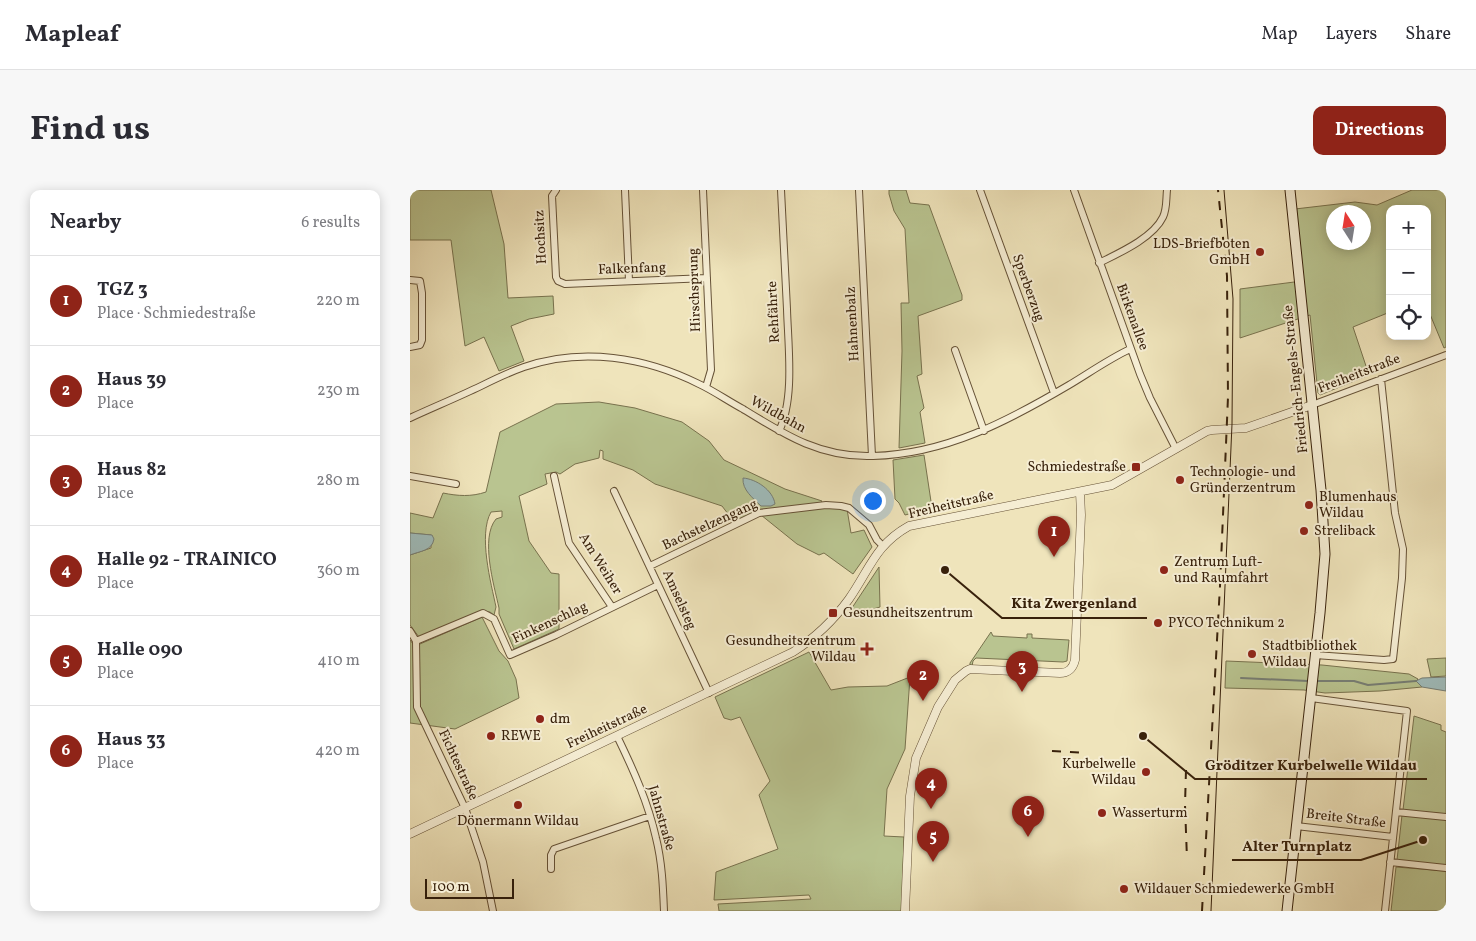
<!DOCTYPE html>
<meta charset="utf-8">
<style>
body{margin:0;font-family:Vollkorn,serif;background:#f7f7f7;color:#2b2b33}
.controls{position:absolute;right:15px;top:15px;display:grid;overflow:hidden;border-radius:10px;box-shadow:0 2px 12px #0003}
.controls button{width:45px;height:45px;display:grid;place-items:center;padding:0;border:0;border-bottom:1px solid #e1e1e2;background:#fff;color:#2b2b33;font:25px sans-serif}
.compass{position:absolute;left:916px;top:15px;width:45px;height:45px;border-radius:50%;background:#fff;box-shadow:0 2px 12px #0003;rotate:348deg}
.scale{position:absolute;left:15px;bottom:12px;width:89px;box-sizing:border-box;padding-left:5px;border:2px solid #38210b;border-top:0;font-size:14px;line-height:18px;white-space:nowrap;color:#38210b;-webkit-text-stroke:4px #f5edd3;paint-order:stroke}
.you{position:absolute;left:462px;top:310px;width:18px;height:18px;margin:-12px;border:4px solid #fff;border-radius:50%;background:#1a73e8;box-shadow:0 0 0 8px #1a73e833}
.badge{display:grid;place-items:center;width:32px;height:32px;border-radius:50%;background:#8f2418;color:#fff;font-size:16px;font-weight:700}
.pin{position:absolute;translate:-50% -41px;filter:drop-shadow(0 1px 2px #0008)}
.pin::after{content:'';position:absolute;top:26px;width:18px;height:15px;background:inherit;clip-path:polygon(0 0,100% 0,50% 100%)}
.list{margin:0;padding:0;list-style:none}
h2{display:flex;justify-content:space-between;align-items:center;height:65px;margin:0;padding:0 20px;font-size:21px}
h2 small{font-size:16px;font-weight:400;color:#7c7c81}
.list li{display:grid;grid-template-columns:32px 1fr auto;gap:15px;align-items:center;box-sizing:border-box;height:90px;padding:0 20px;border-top:1px solid #e1e1e2}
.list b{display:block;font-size:19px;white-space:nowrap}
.list p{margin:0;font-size:16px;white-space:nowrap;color:#7c7c81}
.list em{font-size:16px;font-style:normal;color:#7c7c81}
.icon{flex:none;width:28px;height:28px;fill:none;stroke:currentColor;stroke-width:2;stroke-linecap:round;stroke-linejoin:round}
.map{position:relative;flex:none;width:1036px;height:721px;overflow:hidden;border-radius:10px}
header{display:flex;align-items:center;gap:30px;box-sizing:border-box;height:70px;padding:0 25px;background:#fff;border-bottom:1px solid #e1e1e2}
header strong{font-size:24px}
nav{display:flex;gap:28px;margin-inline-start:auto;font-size:18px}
.intro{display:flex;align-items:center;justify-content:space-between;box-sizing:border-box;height:120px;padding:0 30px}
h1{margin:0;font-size:35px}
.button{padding:12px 22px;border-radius:10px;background:#8f2418;color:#fff;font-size:18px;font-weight:700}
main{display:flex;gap:30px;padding:0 30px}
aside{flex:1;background:#fff;border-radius:10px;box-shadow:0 2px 12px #0003}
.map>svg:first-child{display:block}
</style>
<header>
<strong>Mapleaf</strong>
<nav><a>Map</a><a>Layers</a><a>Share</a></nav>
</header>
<div class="intro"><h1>Find us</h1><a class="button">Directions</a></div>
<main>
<aside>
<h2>Nearby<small>6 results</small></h2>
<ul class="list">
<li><span class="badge">1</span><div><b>TGZ 3</b><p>Place · Schmiedestraße</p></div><em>220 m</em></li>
<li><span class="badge">2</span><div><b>Haus 39</b><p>Place</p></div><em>230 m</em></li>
<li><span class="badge">3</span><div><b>Haus 82</b><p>Place</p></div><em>280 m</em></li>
<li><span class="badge">4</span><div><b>Halle 92 - TRAINICO</b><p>Place</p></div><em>360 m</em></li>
<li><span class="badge">5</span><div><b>Halle 090</b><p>Place</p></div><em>410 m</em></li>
<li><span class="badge">6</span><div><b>Haus 33</b><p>Place</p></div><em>420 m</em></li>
</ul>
</aside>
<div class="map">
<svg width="1036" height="721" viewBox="0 0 1036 721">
<rect width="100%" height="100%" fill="#efe4bb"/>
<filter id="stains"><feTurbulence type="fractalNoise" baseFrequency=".004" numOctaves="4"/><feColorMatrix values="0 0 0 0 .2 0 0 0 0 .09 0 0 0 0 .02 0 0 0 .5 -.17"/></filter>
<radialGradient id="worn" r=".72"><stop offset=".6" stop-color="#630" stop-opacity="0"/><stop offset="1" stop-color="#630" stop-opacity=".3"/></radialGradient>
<path fill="#b9c490" stroke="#78724e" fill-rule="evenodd" d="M0 0H81L94 54 98 108 143 106 144 124 119 129 101 136 114 171 89 181 74 147 55 156 41 50H0Z
M479 0H496L500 13 519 15 552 105V110L508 126 512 184 507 186 514 218 510 222 515 253 489 258 492 161 491 113H499L495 39 484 21 479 4Z
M1002 0H1036V157L1034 158 1017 117V19H980V122L943 137 959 185 910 205 908 203 900 125 830 148V99L892 91 885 19 945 12 967 15ZM924 22H954V52H924Z
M189 212 225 218 272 232 299 251 314 270 375 299 412 311 410 314 372 319 325 333 312 316 245 294 223 280 193 269V261L190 260 189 268 165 274 150 284 146 282 135 284 137 294 109 306 119 351 141 383 149 384V439L104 459 89 424V418C84 395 70 348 86 329L92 327V321L81 322C68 345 81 393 86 417L84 425 80 422 71 421 9 447 0 435V365L21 358V345L0 343V323L23 328 33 303C48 306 61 307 76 302L90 242 146 214Z
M514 265 522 318 495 325 489 313 485 309 483 270Z
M425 317 437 319 441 343 454 340 462 357 443 384 414 363 409 365 387 354 351 325Z
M469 377 470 417 436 427Z
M72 427 89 461 98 471 106 489 109 508 45 539 0 533V450L3 454H10Z
M581 442 583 446 617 448V444H622V448L659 450 657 471 653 472 566 468 563 471 562 476 560 475V473Z
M399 462 421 500 438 497 477 496 500 487 495 559 477 599 474 646 494 647 492 721H309L308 714 401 709 399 705 304 710 306 682 368 659 349 605 360 591 330 527 321 530 314 528 305 507Z
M1036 468V486L1021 487 1017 469Z
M816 471 912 475 999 484 1008 489 1006 491 1012 497 970 501 915 503 894 500 815 498Z
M1004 526 1031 535V540L1036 542V624L993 620Z
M992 625 1036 629V676L987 670Z
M986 677 1036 681V721H981Z"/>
<path fill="#9fbcbb" stroke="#767e75" d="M333 288C346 289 363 300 365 314L361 316H351C343 308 332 300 333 288Z
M0 343 22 345 24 349C22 361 10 361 0 365Z
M1036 487V501L1012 497 1006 491 1012 488Z"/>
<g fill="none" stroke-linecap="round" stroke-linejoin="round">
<path stroke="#767e75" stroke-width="2" d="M831 488 898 491
M906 491H944L958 495 1006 491"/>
<defs>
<path id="minor" d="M146 0 142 6 146 87 148 91 155 94 297 88
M215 0 219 91
M293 0 301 180 296 197
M449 0 462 266
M570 0 644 203
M664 0 730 184 740 208 766 259
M689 73C709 63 743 48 753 27 757 19 756 9 757 0
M0 90 10 91 12 103V150L10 155 0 157
M545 160 574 241
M902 215 1036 165
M0 228C24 217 48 207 71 196 85 189 100 182 114 177 172 157 235 167 289 194 304 201 318 211 333 219 375 245 411 268 463 266 536 264 598 231 659 195 679 183 699 169 720 159
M369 241C385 209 378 155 377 119 375 80 373 40 371 0
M0 286 46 294
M144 286 159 353 202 417
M204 301 299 503
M240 376 349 323 416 315 431 316 439 318 459 335 467 350 473 356
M0 441 6 451 7 517 55 618 73 672 83 721
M6 451 73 423 84 429 100 465 146 445 248 395
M905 465 974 470 983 469 992 388 993 359 985 323 971 189
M901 508 997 521 975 721
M207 546C223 579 238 612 246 648 252 672 253 696 254 721
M986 622 1036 627
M886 636 983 647
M980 672 1036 678
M141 679V665L144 659 240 626"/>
<path id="tertiary" d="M0 644 383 462C405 448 423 431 439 409 460 379 465 355 499 336L702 295 797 241 802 240 836 238 902 215
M495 721 500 606 506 568 528 517 545 490 556 481 560 479 650 483C659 483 663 478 665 470L671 325 670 302"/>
<path id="secondary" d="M877 721 910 423 915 364 911 300 880 0"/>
</defs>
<use href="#minor" stroke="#665237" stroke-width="8"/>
<use href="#tertiary" stroke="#665237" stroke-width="9"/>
<use href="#secondary" stroke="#38210b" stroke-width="11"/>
<use href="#minor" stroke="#f5edd3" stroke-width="6"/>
<use href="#tertiary" stroke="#f5edd3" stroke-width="8"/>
<use href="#secondary" stroke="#f5edd3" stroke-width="9"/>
<path stroke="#38210b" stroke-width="1" d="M801 721 822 234 823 109 814 0"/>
<path stroke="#38210b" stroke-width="2" stroke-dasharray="9 9" stroke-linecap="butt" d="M642 561 677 563
M776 580 775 615 777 669
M792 721 810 396 818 207 817 86 808 0"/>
</g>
<g fill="#8f2418" stroke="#f5edd3" stroke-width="2">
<circle cx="850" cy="62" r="5"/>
<rect x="721" y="272" width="10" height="10" rx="2.5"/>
<circle cx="770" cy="290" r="5"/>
<circle cx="899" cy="315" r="5"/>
<circle cx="894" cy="341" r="5"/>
<circle cx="754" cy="380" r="5"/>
<rect x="418" y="418" width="10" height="10" rx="2.5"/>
<circle cx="748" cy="433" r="5"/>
<path d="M454.5 451.5h5v5h5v5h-5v5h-5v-5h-5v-5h5z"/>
<circle cx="842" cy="464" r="5"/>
<circle cx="130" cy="529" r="5"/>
<circle cx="81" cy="546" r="5"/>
<circle cx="736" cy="582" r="5"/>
<circle cx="108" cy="615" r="5"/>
<circle cx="692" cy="623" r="5"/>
<circle cx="714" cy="699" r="5"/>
</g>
<g text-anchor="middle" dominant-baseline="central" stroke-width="4" stroke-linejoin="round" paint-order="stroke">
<g font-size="14" fill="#38210b" stroke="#f5edd3">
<text transform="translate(131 47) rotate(-93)">Hochsitz</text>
<text transform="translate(222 79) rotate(-2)">Falkenfang</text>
<text transform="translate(618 98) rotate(70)">Sperberzug</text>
<text transform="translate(285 100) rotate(-92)">Hirschsprung</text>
<text transform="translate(364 122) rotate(-93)">Rehfährte</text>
<text transform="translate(722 127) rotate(70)">Birkenallee</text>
<text transform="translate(443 134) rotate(-93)">Hahnenbalz</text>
<text transform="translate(949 184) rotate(-21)">Freiheitstraße</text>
<text transform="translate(886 189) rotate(-96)">Friedrich-Engels-Straße</text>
<text transform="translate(368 225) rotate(29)">Wildbahn</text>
<text transform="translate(541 315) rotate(-13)">Freiheitstraße</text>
<text transform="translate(300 335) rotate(-25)">Bachstelzengang</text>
<text transform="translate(190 374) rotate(58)">Am Weiher</text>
<text transform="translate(269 410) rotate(66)">Amselsteg</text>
<text transform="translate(140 433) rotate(-25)">Finkenschlag</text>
<text transform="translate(197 537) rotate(-25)">Freiheitstraße</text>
<text transform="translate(48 575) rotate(65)">Fichtestraße</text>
<text transform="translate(251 628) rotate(74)">Jahnstraße</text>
<text transform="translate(936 629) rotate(7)">Breite Straße</text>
</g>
<g font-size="14" fill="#38210b" stroke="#f5edd3" text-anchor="start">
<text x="840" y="54" text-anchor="end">LDS-Briefboten<tspan x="840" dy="16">GmbH</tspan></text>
<text x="716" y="277" text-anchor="end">Schmiedestraße</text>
<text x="780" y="282">Technologie- und<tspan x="780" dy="16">Gründerzentrum</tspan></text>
<text x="909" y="307">Blumenhaus<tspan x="909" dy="16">Wildau</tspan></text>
<text x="904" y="341">Streliback</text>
<text x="764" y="372">Zentrum Luft-<tspan x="764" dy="16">und Raumfahrt</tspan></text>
<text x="433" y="423">Gesundheitszentrum</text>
<text x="758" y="433">PYCO Technikum 2</text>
<text x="446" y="451" text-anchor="end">Gesundheitszentrum<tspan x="446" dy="16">Wildau</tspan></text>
<text x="852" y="456">Stadtbibliothek<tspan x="852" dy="16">Wildau</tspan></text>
<text x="140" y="529">dm</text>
<text x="91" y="546">REWE</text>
<text x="726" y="574" text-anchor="end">Kurbelwelle<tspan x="726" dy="16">Wildau</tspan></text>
<text x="702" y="623">Wasserturm</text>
<text x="108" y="631" text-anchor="middle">Dönermann Wildau</text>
<text x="724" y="699">Wildauer Schmiedewerke GmbH</text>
</g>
</g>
<path fill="none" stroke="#38210b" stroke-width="2" d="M535 380L592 428H737M733 546L785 589H1017M1013 650L951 670H822"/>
<g fill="#38210b" stroke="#f5edd3" stroke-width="2">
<circle cx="535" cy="380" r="5"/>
<circle cx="733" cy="546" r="5"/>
<circle cx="1013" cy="650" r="5"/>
</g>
<g font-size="15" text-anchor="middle" font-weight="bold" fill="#38210b" stroke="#f5edd3" stroke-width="4" stroke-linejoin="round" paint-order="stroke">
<text x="664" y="418">Kita Zwergenland</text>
<text x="901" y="580">Gröditzer Kurbelwelle Wildau</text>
<text x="887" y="661">Alter Turnplatz</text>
</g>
<rect width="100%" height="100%" filter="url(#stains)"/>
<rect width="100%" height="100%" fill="url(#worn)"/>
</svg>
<div class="controls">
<button>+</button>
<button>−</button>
<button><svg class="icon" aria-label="locate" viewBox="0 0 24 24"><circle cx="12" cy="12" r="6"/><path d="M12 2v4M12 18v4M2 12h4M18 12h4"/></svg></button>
</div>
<svg class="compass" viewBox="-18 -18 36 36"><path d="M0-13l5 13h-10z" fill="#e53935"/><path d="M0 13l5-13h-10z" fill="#7c7c81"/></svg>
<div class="scale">100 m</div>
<div class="you"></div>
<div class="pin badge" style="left:644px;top:367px">1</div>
<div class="pin badge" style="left:513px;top:511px">2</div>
<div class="pin badge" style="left:612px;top:502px">3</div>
<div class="pin badge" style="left:521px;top:619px">4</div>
<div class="pin badge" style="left:523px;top:672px">5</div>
<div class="pin badge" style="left:618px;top:647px">6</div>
</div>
</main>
